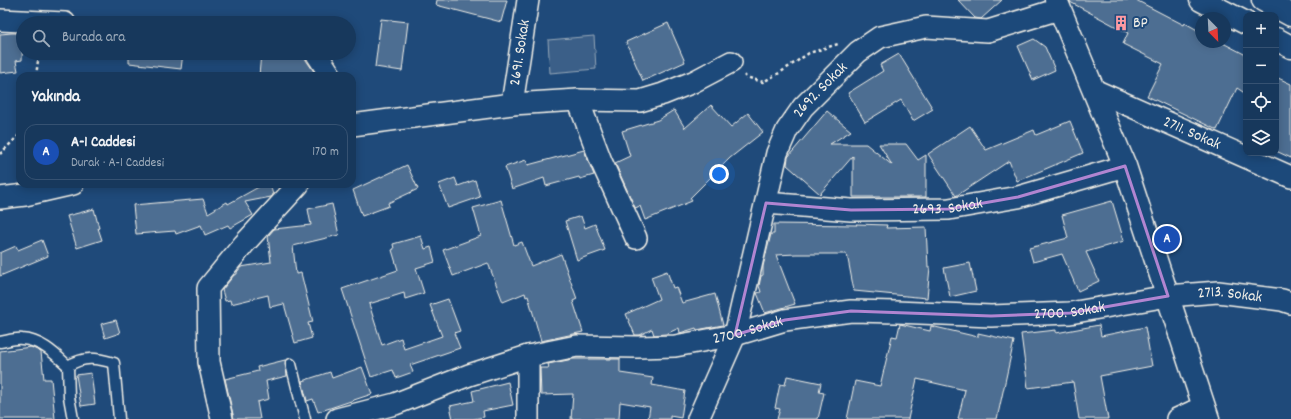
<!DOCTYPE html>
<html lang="tr">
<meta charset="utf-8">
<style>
body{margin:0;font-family:Dekko,sans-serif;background:#244365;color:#f1f3f6}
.controls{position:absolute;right:12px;top:12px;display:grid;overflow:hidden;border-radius:8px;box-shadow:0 2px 10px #0003}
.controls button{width:36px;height:36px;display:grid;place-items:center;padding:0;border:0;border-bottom:1px solid #365272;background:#17385c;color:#f1f3f6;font:20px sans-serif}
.compass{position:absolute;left:1195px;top:12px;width:36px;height:36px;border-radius:50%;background:#17385c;box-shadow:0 2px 10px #0003;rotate:156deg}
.you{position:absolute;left:719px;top:174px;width:14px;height:14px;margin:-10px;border:3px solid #fff;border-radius:50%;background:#1a73e8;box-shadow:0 0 0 6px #1a73e833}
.badge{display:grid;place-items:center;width:26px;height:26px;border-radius:50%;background:#e797bd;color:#fff;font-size:13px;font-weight:700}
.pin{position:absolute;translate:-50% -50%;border:2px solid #fff;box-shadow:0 1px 4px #0006}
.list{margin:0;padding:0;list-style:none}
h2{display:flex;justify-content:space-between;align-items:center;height:52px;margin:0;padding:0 16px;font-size:17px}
h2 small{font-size:13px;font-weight:400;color:#9eacbb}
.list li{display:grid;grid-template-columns:26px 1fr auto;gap:12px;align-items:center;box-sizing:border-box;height:56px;margin:0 8px 8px;padding:0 8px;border:1px solid #365272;border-radius:12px}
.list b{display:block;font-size:15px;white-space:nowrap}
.list p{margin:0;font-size:13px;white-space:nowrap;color:#9eacbb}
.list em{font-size:13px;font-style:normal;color:#9eacbb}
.icon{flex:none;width:22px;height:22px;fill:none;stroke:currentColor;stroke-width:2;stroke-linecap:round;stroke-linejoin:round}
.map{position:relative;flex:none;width:1291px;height:419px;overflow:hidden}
.search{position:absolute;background:#17385c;box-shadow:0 2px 10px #0003;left:16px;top:16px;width:340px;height:44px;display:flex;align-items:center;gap:10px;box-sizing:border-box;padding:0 14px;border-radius:22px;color:#9eacbb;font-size:15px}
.panel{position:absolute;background:#17385c;box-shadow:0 2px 10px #0003;left:16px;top:72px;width:340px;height:116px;border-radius:12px}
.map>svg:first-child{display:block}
</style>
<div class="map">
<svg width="1291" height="419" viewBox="0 0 1291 419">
<rect width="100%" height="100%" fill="#1f4a7a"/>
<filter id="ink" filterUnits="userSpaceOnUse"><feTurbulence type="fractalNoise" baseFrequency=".025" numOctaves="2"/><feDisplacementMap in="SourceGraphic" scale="8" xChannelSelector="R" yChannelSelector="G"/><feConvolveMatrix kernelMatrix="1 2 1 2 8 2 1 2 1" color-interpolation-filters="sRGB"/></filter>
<g filter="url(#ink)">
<path fill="#3a5f88" stroke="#97a8b8" d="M594 36 596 69 550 73 548 40Z"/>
<path fill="#4d6e92" stroke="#f4f1e8" d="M437 0H507L501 22 436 5Z
M958 0H1002L981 19 975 18Z
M1070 0H1136L1184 25 1185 23 1201 32V42H1221L1246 55V94L1237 88 1217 130 1147 96 1163 64 1123 44 1128 33 1070 2Z
M381 19 408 22 402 71 375 67Z
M668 23 685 62 643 81 626 42Z
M12 33H23L22 60 16 61 18 71 0 73V34Z
M1034 39 1045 47 1055 70 1033 80 1018 46Z
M129 53H183L181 69 129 63Z
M261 53H304L306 60 317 76H259Z
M899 54 933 109 913 121 901 100 865 122 848 93 883 71 880 65Z
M1276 77 1291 84V158L1276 151Z
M711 105 731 127 748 113 763 132 730 158 690 198 692 201 645 220 640 206 635 208 615 163 630 156 622 131 658 120 674 110 685 128Z
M827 111 851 131 830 144H866L892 165 879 144H906L918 160 926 155V197H853V156L820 194 787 165 788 157Z
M1070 121 1083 153 1017 181 1009 161 956 196 928 154 970 126 986 150 1034 130 1036 135Z
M584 150 594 175 580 179 579 177 546 186 544 178 512 189 505 167 526 160 528 165Z
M407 165 418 189 388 203 389 206 362 216 353 190Z
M455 178 458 186 475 180 480 197 448 208 439 184Z
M264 184H270L273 195 271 197 245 202 253 215 230 228 228 225 205 235 201 225 176 234 175 231 136 234 133 205 203 199 208 213 227 202 228 204Z
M501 200 514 245 522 242 531 266 561 254 577 299 573 301 583 332 541 341 528 296 526 297 525 293 503 302 488 263 453 276 443 250 481 236 473 208Z
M1112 201 1124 241 1086 252 1099 281 1078 291 1062 254 1033 262 1029 248 1068 238 1062 215Z
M332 204 339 235 293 246 296 274 301 273 313 322 308 323 312 338 295 343 284 304 270 307 268 295 231 304 230 300 225 301 222 290 234 275 237 274V272L241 267 271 262 268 236 274 229 311 225 308 209Z
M94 209 99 228H98L102 240 77 248 67 216Z
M581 216 585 228 595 224 605 250 577 260 565 221Z
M774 224 857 225 856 224 887 225 886 228 926 227 928 267H930L927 298 854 291 847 254H796L776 255 795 304 765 313 757 293 761 292 759 286 761 276 763 275V266L771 234H774Z
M421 236 425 249 431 247 435 262 416 268 424 293 405 299 404 293 369 304 382 345 401 338 404 349 442 336 430 305 448 299 460 331 454 333 460 348 410 365 413 372 396 378 393 370 371 377 342 289 398 270 392 250 394 249 393 244Z
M42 240 48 256 0 276V253L16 246 18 250Z
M970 263 976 291 950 297 944 268Z
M667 271 673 288 676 287 682 303 715 294 723 325 697 330 696 328 680 333 679 328 666 334 654 335 652 329 640 335H635L626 314 659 299 651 277Z
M116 320 120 333 105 338 101 324Z
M900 324 930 331 931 326 978 337V333L1014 341 997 419H958L965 390 917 379 908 419H847L855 381 880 386 892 336 897 337Z
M1099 325 1101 336 1145 327 1152 366 1100 376 1108 419H1079L1073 382 1028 388 1021 334 1056 330V333Z
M31 347 41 352 44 379H51L55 419H0V351Z
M573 359H620V373L653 378 652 385 685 391 681 418 670 416V419H648L650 407 620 402 619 419H571L573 394 541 395 540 368H549L548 364Z
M285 360 287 376 266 381 269 399 257 402 260 419H234L225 379 258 371 257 367Z
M362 367 372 394 318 412 313 399 307 401 302 381 330 372 332 378Z
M91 373 95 404 81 406 76 375Z
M787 376 821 383 819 392 824 393 818 419H777L780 409 775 408 780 384 785 385Z
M508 382 513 405 483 411 484 417 473 419H453L450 406 474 401 472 391Z"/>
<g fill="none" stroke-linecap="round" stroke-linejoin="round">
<defs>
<path id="service" d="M0 342C7 341 15 338 22 339 41 340 55 354 68 366
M291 364 305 419
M73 419 69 397 68 366C84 356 96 358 114 363L119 419"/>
<g id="minor">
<path d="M0 20 65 23"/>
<path d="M316 53 331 76"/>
<path id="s1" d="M1094 90 1291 177"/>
<path d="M578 100 601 161 636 238"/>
<path id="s2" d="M512 104 528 0"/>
<path d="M352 125 512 104 578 100 640 101 663 94 693 82 731 62"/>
<path d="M0 198 25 195 73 184"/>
<path id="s3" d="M766 203 851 210 949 209 1018 197 1125 166"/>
<path d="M528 356V419"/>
<path d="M222 419 209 362 208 288 244 244 299 184"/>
<path id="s4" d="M337 419 395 404 469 375 528 356 577 346 637 347 675 346 735 335 785 320 851 311 896 312 991 316 1070 313 1168 296 1218 292 1282 300 1291 303"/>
<path id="s5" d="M698 419 735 335 777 153 787 130 803 107 858 52 880 37 926 27 988 31 1059 9"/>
<path d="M1177 419 1203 407"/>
</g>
<path id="secondary" d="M1056 0 1125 166 1208 419"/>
<path id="primary" d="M1201 0 1246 23
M1263 0 1291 15
M1276 39 1291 47"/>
</defs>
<use href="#service" stroke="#f4f1e8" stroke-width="13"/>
<use href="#minor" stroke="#f4f1e8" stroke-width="24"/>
<use href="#secondary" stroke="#f4f1e8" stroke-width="25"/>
<use href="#primary" stroke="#f4f1e8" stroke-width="25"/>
<path stroke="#f4f1e8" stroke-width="2.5" stroke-dasharray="3 3" stroke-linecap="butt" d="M744 75 746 77 763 82 781 72 809 53 838 44
M36 76 39 53
M0 154 20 134"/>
<use href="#service" stroke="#1f4a7a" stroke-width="10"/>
<use href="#minor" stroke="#1f4a7a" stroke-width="21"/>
<use href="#secondary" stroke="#1f4a7a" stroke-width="22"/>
<use href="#primary" stroke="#1f4a7a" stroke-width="22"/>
</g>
</g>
<path fill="none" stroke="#b185d1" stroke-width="3" stroke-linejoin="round" d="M1125 166 1168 296 1070 313 991 316 851 311 785 320 735 335 766 203 851 210 949 209 1018 197Z"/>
<defs>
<symbol id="building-bare" viewBox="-9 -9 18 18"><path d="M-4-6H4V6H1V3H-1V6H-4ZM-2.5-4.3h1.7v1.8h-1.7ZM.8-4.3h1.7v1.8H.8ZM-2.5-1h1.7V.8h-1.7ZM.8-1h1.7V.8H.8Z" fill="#ff9aa2" stroke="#1f4a7a" stroke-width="2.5" paint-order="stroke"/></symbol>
</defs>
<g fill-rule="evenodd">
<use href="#building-bare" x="1110" y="12" width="22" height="22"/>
</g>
<g text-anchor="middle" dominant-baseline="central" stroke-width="4" stroke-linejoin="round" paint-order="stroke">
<g font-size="16" fill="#f4f1e8" stroke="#1f4a7a" text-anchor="start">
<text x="1133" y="23">BP</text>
</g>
<g font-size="16" fill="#f4f1e8" stroke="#1f4a7a">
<text stroke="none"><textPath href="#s2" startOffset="52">2691. Sokak</textPath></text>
<text stroke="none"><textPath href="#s5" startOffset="356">2692. Sokak</textPath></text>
<text stroke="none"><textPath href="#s1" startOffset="107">2711. Sokak</textPath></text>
<text stroke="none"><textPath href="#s3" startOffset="182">2693. Sokak</textPath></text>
<text stroke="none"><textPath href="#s4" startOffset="910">2713. Sokak</textPath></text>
<text stroke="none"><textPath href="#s4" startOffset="748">2700. Sokak</textPath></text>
<text stroke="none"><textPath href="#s4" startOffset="424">2700. Sokak</textPath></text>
</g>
</g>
</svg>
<div class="controls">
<button>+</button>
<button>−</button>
<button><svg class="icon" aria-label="locate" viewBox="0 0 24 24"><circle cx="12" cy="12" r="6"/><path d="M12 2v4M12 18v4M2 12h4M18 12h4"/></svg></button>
<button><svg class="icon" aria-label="layers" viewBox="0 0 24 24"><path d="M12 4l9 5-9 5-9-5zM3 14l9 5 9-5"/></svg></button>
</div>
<svg class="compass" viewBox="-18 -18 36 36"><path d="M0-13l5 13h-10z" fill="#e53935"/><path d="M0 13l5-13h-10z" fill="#9eacbb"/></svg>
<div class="you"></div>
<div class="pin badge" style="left:1167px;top:239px;background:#1a4fb4">A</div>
<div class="search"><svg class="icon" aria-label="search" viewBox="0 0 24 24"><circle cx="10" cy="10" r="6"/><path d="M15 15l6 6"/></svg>Burada ara</div>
<section class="panel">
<h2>Yakında<small></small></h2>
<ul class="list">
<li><span class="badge" style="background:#1a4fb4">A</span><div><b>A-1 Caddesi</b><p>Durak · A-1 Caddesi</p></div><em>170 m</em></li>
</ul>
</section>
</div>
